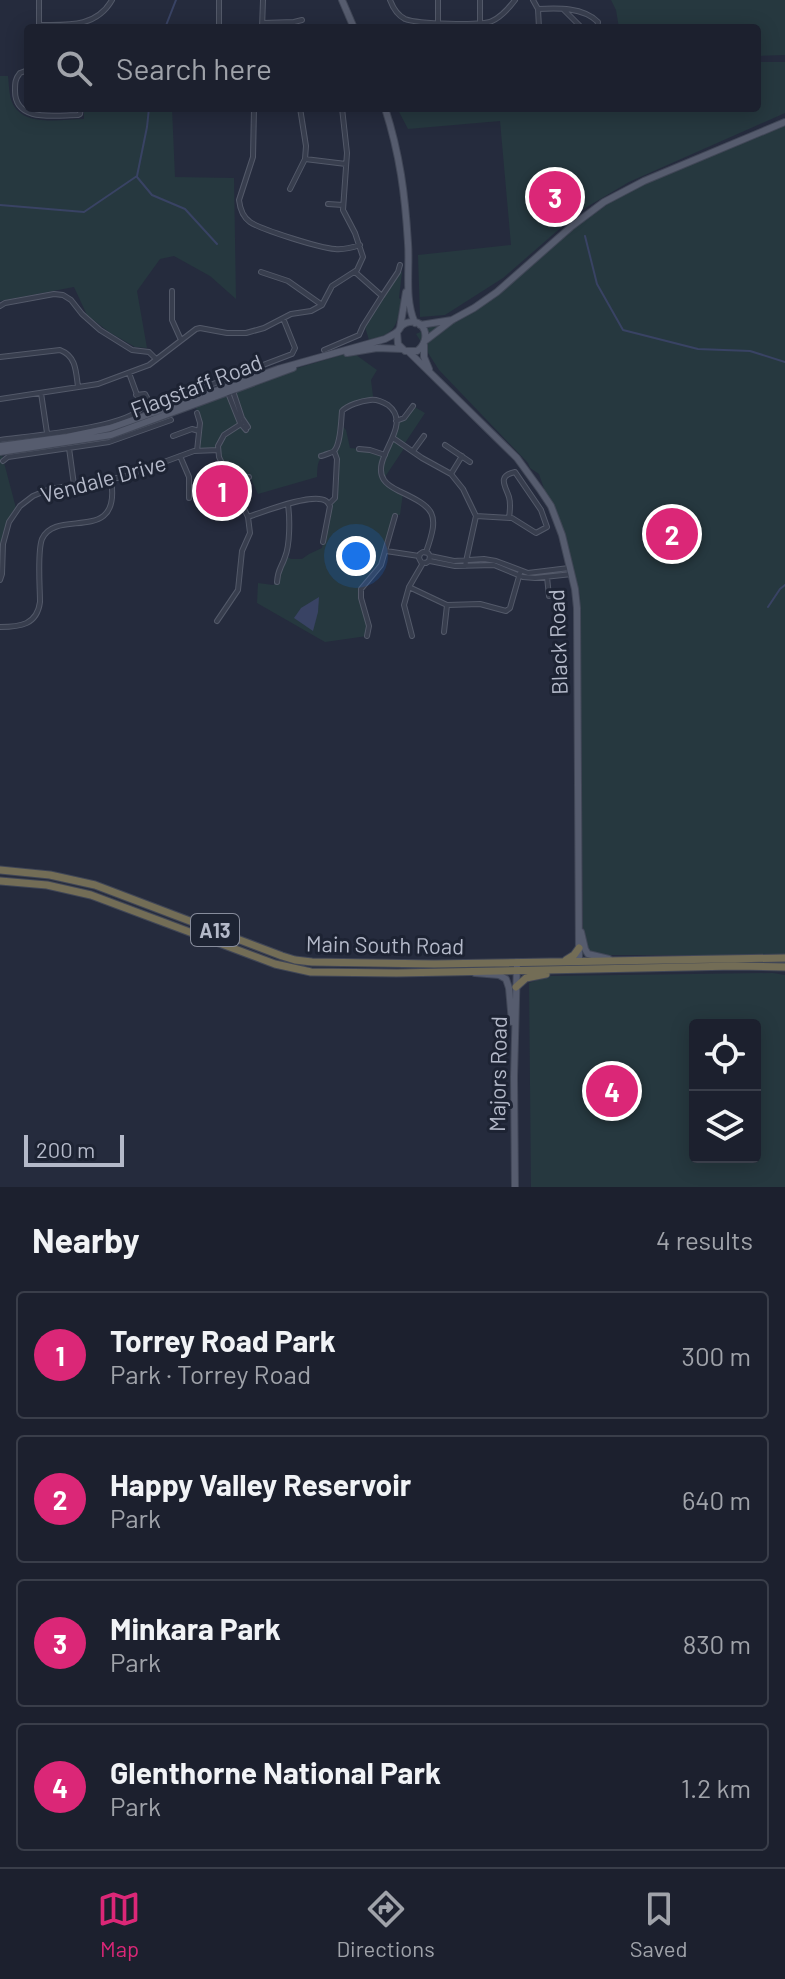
<!DOCTYPE html>
<meta charset="utf-8">
<style>
body{margin:0;font-family:Barlow,sans-serif;background:#252836;color:#f1f3f6}
.controls{position:absolute;right:24px;bottom:24px;display:grid;overflow:hidden;border-radius:8px;box-shadow:0 4px 20px #0003}
.controls button{width:72px;height:72px;display:grid;place-items:center;padding:0;border:0;border-bottom:2px solid #3a3e4a;background:#1c202e;color:#f1f3f6;font:40px sans-serif}
.scale{position:absolute;left:24px;bottom:20px;width:100px;box-sizing:border-box;padding-left:8px;border:4px solid #b4b9c9;border-top:0;font-size:22px;line-height:28px;white-space:nowrap;color:#b4b9c9;-webkit-text-stroke:6px #1d2333;paint-order:stroke}
.you{position:absolute;left:356px;top:556px;width:28px;height:28px;margin:-20px;border:6px solid #fff;border-radius:50%;background:#1a73e8;box-shadow:0 0 0 12px #1a73e833}
.badge{display:grid;place-items:center;width:52px;height:52px;border-radius:50%;background:#db2777;color:#fff;font-size:26px;font-weight:700}
.pin{position:absolute;translate:-50% -50%;border:4px solid #fff;box-shadow:0 2px 8px #0006}
.list{margin:0;padding:0;list-style:none}
h2{display:flex;justify-content:space-between;align-items:center;height:104px;margin:0;padding:0 32px;font-size:34px}
h2 small{font-size:26px;font-weight:400;color:#a0a3aa}
.list li{display:grid;grid-template-columns:52px 1fr auto;gap:24px;align-items:center;box-sizing:border-box;height:128px;margin:0 16px 16px;padding:0 16px;border:2px solid #3a3e4a;border-radius:8px}
.list b{display:block;font-size:30px;white-space:nowrap}
.list p{margin:0;font-size:26px;white-space:nowrap;color:#a0a3aa}
.list em{font-size:26px;font-style:normal;color:#a0a3aa}
.icon{flex:none;width:44px;height:44px;fill:none;stroke:currentColor;stroke-width:2;stroke-linecap:round;stroke-linejoin:round}
.map{position:relative;flex:none;width:785px;height:1187px;overflow:hidden}
.search{position:absolute;background:#1c202e;box-shadow:0 4px 20px #0003;left:24px;right:24px;top:24px;height:88px;display:flex;align-items:center;gap:20px;box-sizing:border-box;padding:0 28px;border-radius:8px;color:#a0a3aa;font-size:30px}
.sheet{height:680px;background:#1c202e}
nav{display:flex;justify-content:space-around;align-items:center;box-sizing:border-box;height:112px;border-top:2px solid #3a3e4a;background:#1c202e;font-size:22px;color:#a0a3aa}
nav a{display:grid;justify-items:center;gap:4px}
nav .on{color:#db2777}
.map>svg:first-child{display:block}
</style>
<div class="map">
<svg width="785" height="1187" viewBox="0 0 785 1187">
<rect width="100%" height="100%" fill="#252b3d"/>
<path fill="#26383f" fill-rule="evenodd" d="M611 0H785V55L757 56V28H619L616 10Z
M757 62H785V113L629 182 580 211 503 278 445 315 420 317 418 255 511 245 500 121 408 129 397 108H757Z
M0 76H8C9 84 9 95 12 102 23 128 61 119 84 119V108H172L175 177 234 178 236 299 210 276 174 256 160 259 137 291 147 348 135 347 109 332 87 315 74 287 0 301Z
M785 119V955H583L580 594 539 474 530 468 528 463 439 370 416 334 493 297 559 240 627 190Z
M399 272H402L399 298 401 300C397 326 396 334 369 340L365 327Z
M352 352 377 370 371 380 373 396 371 400 345 407 342 411 341 424 346 430 350 448 370 450 385 455 392 441 405 447 385 477H382L385 482 403 493 400 515H397L381 565 361 589 369 626 367 636 325 642 257 603 258 583 273 585 277 582 286 556 291 559H302L309 554 322 548 330 507 333 501 337 459 334 452C317 458 318 460 317 477L258 494 250 477 231 482 242 505 231 511 227 502H222L215 496 209 494 214 470 222 465 218 451H197L200 423 195 404 277 374Z
M413 406 425 413 405 443 396 437 398 421H401Z
M0 455H2L16 508 3 533 0 575Z
M773 973 785 975V1187H531L529 983 549 976ZM695 1025H755V1157H695Z"/>
<path fill="#394364" d="M319 597 318 612 313 631 294 618 301 608Z"/>
<g fill="none" stroke-linecap="round" stroke-linejoin="round">
<path stroke="#394364" stroke-width="2" d="M165 28 176 0
M137 177 152 195 185 209 217 244
M0 205 84 212 137 176 147 127 149 108
M585 236 597 284 623 330 698 349 750 351 785 362
M768 607 780 589 785 585"/>
<defs>
<path id="minor" d="M39 0V26
M390 0C393 8 397 15 405 19 418 24 481 26 492 21 501 17 509 8 515 0
M438 0V23
M480 0V22
M533 0 538 9 539 28
M538 9C558 8 583 7 598 22L597 28
M564 10 582 28
M263 23 294 22 302 20
M39 25C67 25 96 28 112 0
M219 28V0
M262 28 263 0
M28 70 20 73C15 79 15 83 15 91 15 123 56 115 78 115L80 114 81 108
M254 108 253 157 239 200C240 209 243 217 250 222 262 230 320 248 335 249 344 250 351 248 360 245
M305 159 346 164
M290 189 305 159 306 146 300 108
M328 204 343 205
M261 272 288 281 322 305
M172 291V320L181 340
M382 296 398 272 400 265
M0 306 5 303 54 294 63 295 71 300 82 314 100 330 132 350 149 352 156 359
M324 350 359 335 363 326 382 296 355 272
M0 357 60 350C76 356 76 371 78 387
M129 373 140 403 147 409 151 416
M233 391 242 418 248 427
M41 393 47 433
M228 393 240 423 246 430
M136 395 145 394 151 405 155 406 292 354 295 348 283 318
M0 399 98 384 149 365 196 329 200 328 227 333H246L264 328 291 314 311 311 322 305 332 286 357 270 363 257 355 233 343 210 347 153 342 108
M396 421 404 418 413 406
M173 436 192 429 199 431
M393 438 422 458 451 474 463 489 476 516 465 566
M0 440C28 436 129 428 143 406
M445 445 470 462
M69 448 74 485
M359 449 370 450 385 455
M197 451 200 423 197 413
M413 451 424 436
M180 456 189 477V498
M321 456C322 456 333 452 334 451 341 444 341 420 342 411 348 405 361 401 370 400 376 399 383 402 388 405 415 426 369 458 384 480 387 485 393 488 399 491 435 508 440 513 426 552
M3 461 8 457 109 442 171 420
M451 474 462 456
M232 481 249 477
M329 504 335 498 337 459 334 451
M476 516 512 518 536 533 547 527 541 510 515 472C497 476 505 485 509 497 511 504 510 511 509 518
M248 517C263 512 313 492 326 501 328 502 329 505 330 506L323 542
M386 551 419 556
M430 556 429 561 426 563 421 562 419 558 420 554 423 552 428 553 430 556 454 561 484 559 496 561 528 573 569 568
M430 561 455 566 494 565 523 577 535 578 572 574
M547 577 549 596
M0 580 2 574 3 544 9 522 20 506 33 496 50 489 123 477 194 451 218 450
M277 582C278 568 281 569 285 557 290 545 290 518 288 505
M409 587 447 605 480 604 506 611 510 608 520 573
M217 621 238 590 242 551 250 533 248 517 219 457 218 446 224 435 244 422
M0 627C20 627 37 625 40 602 40 587 37 552 42 539 56 507 122 546 111 480
M444 632 447 605
M367 636 369 626 361 598V589L381 565 395 516
M412 636 404 605 409 587 423 563"/>
<path id="major" d="M342 0 354 28
M385 108C400 155 405 194 408 243 410 268 404 299 415 323
M420 325 452 320
M400 328 406 292
M426 340 452 320 474 308 497 292 572 226 604 202 644 181 785 122
M424 345V357L429 369
M409 352 517 458 541 491 551 506 562 535 575 589 577 608 579 961
M347 353 377 348 402 349
M0 446 67 437 110 428 278 369 385 339C389 337 393 335 397 332 402 327 398 327 406 323 424 316 433 339 417 351H405L398 344 397 332
M0 452 111 435 293 368
M581 932 585 949 588 954 609 959
M475 973 499 975 506 979 509 988 512 1022
M515 1187 514 1077 517 962"/>
<path id="highway" d="M0 870 50 875 95 885 282 956 295 960 312 962 434 964 785 958
M0 881 47 885 91 895 275 964 311 972 397 973 735 966 785 967
M566 960 574 955 579 948
M516 987 526 978 546 974"/>
</defs>
<use href="#minor" stroke="#535969" stroke-width="6"/>
<use href="#major" stroke="#414757" stroke-width="8"/>
<use href="#highway" stroke="#404656" stroke-width="9"/>
<use href="#minor" stroke="#383e4e" stroke-width="4"/>
<use href="#major" stroke="#565c6e" stroke-width="6"/>
<use href="#highway" stroke="#736d56" stroke-width="7"/>
</g>
<g text-anchor="middle" dominant-baseline="central" stroke-width="6" stroke-linejoin="round" paint-order="stroke">
<rect fill="#1d2333" stroke="#878c9c" stroke-width="2" x="191" y="914" width="48" height="32" rx="6"/>
<g font-size="20" font-weight="bold" fill="#b4b9c9">
<text x="215" y="930">A13</text>
</g>
<g font-size="22" fill="#b4b9c9" stroke="#1d2333">
<text transform="translate(196 385) rotate(-21)">Flagstaff Road</text>
<text transform="translate(103 478) rotate(-15)">Vendale Drive</text>
<text transform="translate(557 642) rotate(-92)">Black Road</text>
<text transform="translate(385 944) rotate(1)">Main South Road</text>
<text transform="translate(497 1074) rotate(-89)">Majors Road</text>
</g>
</g>
</svg>
<div class="controls">
<button><svg class="icon" aria-label="locate" viewBox="0 0 24 24"><circle cx="12" cy="12" r="6"/><path d="M12 2v4M12 18v4M2 12h4M18 12h4"/></svg></button>
<button><svg class="icon" aria-label="layers" viewBox="0 0 24 24"><path d="M12 4l9 5-9 5-9-5zM3 14l9 5 9-5"/></svg></button>
</div>
<div class="scale">200 m</div>
<div class="you"></div>
<div class="pin badge" style="left:222px;top:491px">1</div>
<div class="pin badge" style="left:672px;top:534px">2</div>
<div class="pin badge" style="left:555px;top:197px">3</div>
<div class="pin badge" style="left:612px;top:1091px">4</div>
<div class="search"><svg class="icon" aria-label="search" viewBox="0 0 24 24"><circle cx="10" cy="10" r="6"/><path d="M15 15l6 6"/></svg>Search here</div>
</div>
<section class="sheet">
<h2>Nearby<small>4 results</small></h2>
<ul class="list">
<li><span class="badge">1</span><div><b>Torrey Road Park</b><p>Park · Torrey Road</p></div><em>300 m</em></li>
<li><span class="badge">2</span><div><b>Happy Valley Reservoir</b><p>Park</p></div><em>640 m</em></li>
<li><span class="badge">3</span><div><b>Minkara Park</b><p>Park</p></div><em>830 m</em></li>
<li><span class="badge">4</span><div><b>Glenthorne National Park</b><p>Park</p></div><em>1.2 km</em></li>
</ul>
</section>
<nav>
<a class="on"><svg class="icon" aria-label="map" viewBox="0 0 24 24"><path d="M3 6l6-2 6 2 6-2v14l-6 2-6-2-6 2zM9 4v14M15 6v14"/></svg>Map</a>
<a><svg class="icon" aria-label="directions" viewBox="0 0 24 24"><path d="M12 3l9 9-9 9-9-9zM9 14v-3h6M13 9l2 2-2 2"/></svg>Directions</a>
<a><svg class="icon" aria-label="saved" viewBox="0 0 24 24"><path d="M7 4h10v16l-5-4-5 4z"/></svg>Saved</a>
</nav>
